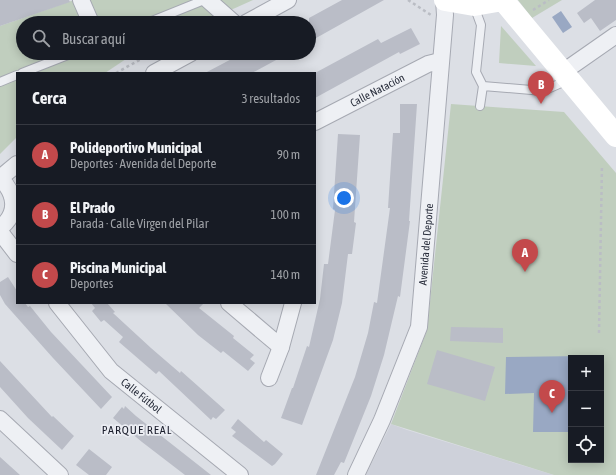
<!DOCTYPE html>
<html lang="es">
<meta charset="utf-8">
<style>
body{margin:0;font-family:"Asap Condensed",sans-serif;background:#20242c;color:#f1f3f6}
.controls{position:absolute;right:12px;bottom:12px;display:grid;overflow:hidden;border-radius:0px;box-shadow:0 2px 10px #0003}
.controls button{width:36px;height:36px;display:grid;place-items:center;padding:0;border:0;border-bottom:1px solid #363941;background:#171b24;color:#f1f3f6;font:20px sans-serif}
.you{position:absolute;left:344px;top:198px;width:14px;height:14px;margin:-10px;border:3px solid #fff;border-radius:50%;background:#1a73e8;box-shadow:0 0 0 6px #1a73e833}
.badge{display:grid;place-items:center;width:26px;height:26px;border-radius:50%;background:#c3494b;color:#fff;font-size:13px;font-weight:700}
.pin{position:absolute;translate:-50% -33px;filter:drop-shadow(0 1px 2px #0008)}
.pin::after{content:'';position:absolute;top:21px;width:14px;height:12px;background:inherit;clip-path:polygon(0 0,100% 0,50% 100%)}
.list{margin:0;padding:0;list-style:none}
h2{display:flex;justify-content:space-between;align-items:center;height:52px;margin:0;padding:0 16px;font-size:17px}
h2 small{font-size:13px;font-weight:400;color:#9ea1a6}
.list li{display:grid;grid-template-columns:26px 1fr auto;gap:12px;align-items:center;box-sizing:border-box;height:60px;padding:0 16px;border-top:1px solid #363941}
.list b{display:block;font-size:15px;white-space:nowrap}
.list p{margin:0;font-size:13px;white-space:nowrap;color:#9ea1a6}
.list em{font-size:13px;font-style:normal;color:#9ea1a6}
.icon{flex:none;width:22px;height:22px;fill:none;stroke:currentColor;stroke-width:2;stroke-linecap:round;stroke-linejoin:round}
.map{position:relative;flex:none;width:616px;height:475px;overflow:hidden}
.search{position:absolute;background:#171b24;box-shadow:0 2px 10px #0003;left:16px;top:16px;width:300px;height:44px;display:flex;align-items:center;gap:10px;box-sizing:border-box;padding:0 14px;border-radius:22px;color:#9ea1a6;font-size:15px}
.panel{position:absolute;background:#171b24;box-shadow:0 2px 10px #0003;left:16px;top:72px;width:300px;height:232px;border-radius:0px}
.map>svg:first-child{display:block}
</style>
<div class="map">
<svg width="616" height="475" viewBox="0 0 616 475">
<rect width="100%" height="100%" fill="#dcdfe5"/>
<path fill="#ced1da" d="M391 424 407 430 554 475H366Z"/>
<path fill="#c0cebe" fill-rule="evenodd" d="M74 0H253L202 23H23V53H135L105 73H17V137L0 154V26Z
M518 0H562L532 18Z
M501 26 536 66 499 63Z
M451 104 564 112 616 173V475H554L391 424 427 330ZM571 358H601V460H571Z"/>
<path fill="#99a8c3" d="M561 11 572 27 563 33 552 17Z
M582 356V358H571V432H533L534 393 505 394 506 357Z"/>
<path fill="#babdc7" d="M0 0H69L70 2 0 26Z
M342 0H384L309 42V18Z
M595 0H616V20L600 31 591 18 584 23 577 13Z
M411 28 420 44 400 54 399 52 315 98V73L378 39 381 43Z
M243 53H289L252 73H205Z
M400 104H417L409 221H410L400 297 398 296 384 355 371 396 344 463 341 462 334 475H316L355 377 368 333 374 302 377 303 390 208H388L393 133H400Z
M338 134 360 135 354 222 356 223 352 254H348L342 303 333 340 302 425 281 418 292 388H293L307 346 309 347 320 299 324 264H328L335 210 333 209Z
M8 277 17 291V303H25L28 307 30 306 51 332 112 397 101 409 53 358 5 304 0 295V282Z
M91 303H107L115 312 113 313 151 348 180 373 181 371 225 410 216 419 213 417 211 420 159 371 156 374 119 342 123 337 104 320 101 322 92 311 95 308Z
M165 303H204L199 308 234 336 233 338 254 355 250 359 255 363 248 371 223 351 221 353 198 335Z
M451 327 503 328V343L450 341Z
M437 350 495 367 485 401 427 384Z
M0 361 52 417 53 416 74 436 62 450 28 418 0 387Z
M125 406 136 416 211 475H185L142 442 113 418 122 407 124 409Z
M238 419 264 442 266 440 283 454 275 464 272 466 232 436 236 432 231 428Z
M89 449 112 467 106 475H89L76 465Z
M0 457 20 475H0Z"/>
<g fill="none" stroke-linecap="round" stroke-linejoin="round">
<defs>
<path id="lane" d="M474 6 481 25 476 72 483 86 543 91 568 80
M147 23 204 0
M22 73 73 53
M0 82 17 75
M480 106 483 86"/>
<g id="street">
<path d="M81 0 91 23"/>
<path d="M208 0 234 23"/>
<path d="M246 23 288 0"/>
<path d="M563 72 616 35"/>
<path d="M154 73 191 53"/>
<path id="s1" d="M315 122 428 64 440 61"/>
<path d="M0 178C16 194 19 213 0 228"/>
<path d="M0 178 17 164"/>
<path d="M0 232 17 254"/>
<path id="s2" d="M57 303 111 371 240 475"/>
<path d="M229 303 281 347 293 303"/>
<path d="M269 378 281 347"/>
<path d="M0 419 60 475"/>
<path id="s3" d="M356 475 382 420 419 327 445 15 444 0"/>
</g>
</defs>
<use href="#lane" stroke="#a6a9b2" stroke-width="10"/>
<use href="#street" stroke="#a6a9b2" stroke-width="18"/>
<path stroke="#babdc4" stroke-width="2.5" stroke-dasharray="3 3" stroke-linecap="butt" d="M408 0 431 15
M533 10 549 0
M116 73 152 53
M599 333 602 165"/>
<use href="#lane" stroke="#eef0f4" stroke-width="8"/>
<use href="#street" stroke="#eef0f4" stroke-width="16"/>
<path stroke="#fff" stroke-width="22" d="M445 0 474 5 503 0
M503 0 616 136"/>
</g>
<g text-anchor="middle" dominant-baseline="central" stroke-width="3.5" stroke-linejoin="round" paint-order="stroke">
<g font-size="11" fill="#272c3a" stroke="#ebedf3">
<text stroke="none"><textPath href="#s1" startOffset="70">Calle Natación</textPath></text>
<text stroke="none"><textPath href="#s3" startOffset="244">Avenida del Deporte</textPath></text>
<text stroke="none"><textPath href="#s2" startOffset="126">Calle Fútbol</textPath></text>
</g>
<g font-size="12" letter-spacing="1" fill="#1a1d2b" stroke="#ebedf3">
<text x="137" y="430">PARQUE REAL</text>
</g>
</g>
</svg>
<div class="controls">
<button>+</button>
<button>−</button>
<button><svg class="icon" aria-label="locate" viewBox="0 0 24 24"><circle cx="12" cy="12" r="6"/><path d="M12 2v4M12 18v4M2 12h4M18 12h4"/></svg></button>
</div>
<div class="you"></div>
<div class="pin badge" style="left:525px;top:272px">A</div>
<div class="pin badge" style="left:541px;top:104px">B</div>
<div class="pin badge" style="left:552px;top:413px">C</div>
<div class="search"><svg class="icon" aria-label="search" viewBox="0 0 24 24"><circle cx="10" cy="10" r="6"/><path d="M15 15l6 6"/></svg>Buscar aquí</div>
<section class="panel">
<h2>Cerca<small>3 resultados</small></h2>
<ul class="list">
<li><span class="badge">A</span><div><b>Polideportivo Municipal</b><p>Deportes · Avenida del Deporte</p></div><em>90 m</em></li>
<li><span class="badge">B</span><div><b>El Prado</b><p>Parada · Calle Virgen del Pilar</p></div><em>100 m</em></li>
<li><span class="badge">C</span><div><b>Piscina Municipal</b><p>Deportes</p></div><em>140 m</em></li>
</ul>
</section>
</div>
